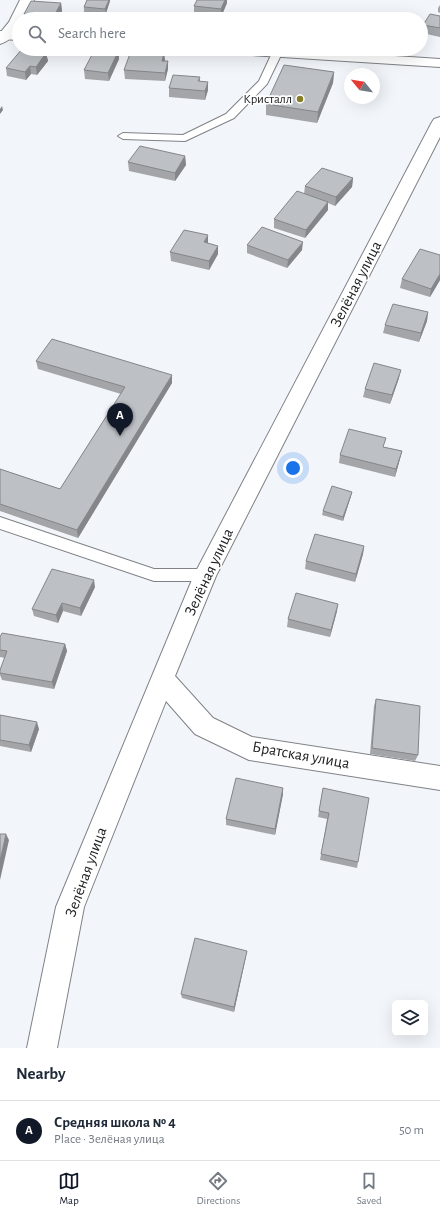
<!DOCTYPE html>
<meta charset="utf-8">
<style>
body{margin:0;font-family:"Alegreya Sans",sans-serif;background:#f2f2f3;color:#1f2937}
.controls{position:absolute;right:12px;bottom:12px;display:grid;overflow:hidden;border-radius:6px;box-shadow:0 4px 16px #0002}
.controls button{width:36px;height:36px;display:grid;place-items:center;padding:0;border:0;border-bottom:1px solid #e0e1e3;background:#fff;color:#1f2937;font:20px sans-serif}
.compass{position:absolute;left:344px;top:68px;width:36px;height:36px;border-radius:50%;background:#fff;box-shadow:0 4px 16px #0002;rotate:300deg}
.you{position:absolute;left:293px;top:468px;width:14px;height:14px;margin:-10px;border:3px solid #fff;border-radius:50%;background:#1a73e8;box-shadow:0 0 0 6px #1a73e833}
.badge{display:grid;place-items:center;width:26px;height:26px;border-radius:50%;background:#111827;color:#fff;font-size:13px;font-weight:700}
.pin{position:absolute;translate:-50% -33px;filter:drop-shadow(0 1px 2px #0008)}
.pin::after{content:'';position:absolute;top:21px;width:14px;height:12px;background:inherit;clip-path:polygon(0 0,100% 0,50% 100%)}
.list{margin:0;padding:0;list-style:none}
h2{display:flex;justify-content:space-between;align-items:center;height:52px;margin:0;padding:0 16px;font-size:17px}
h2 small{font-size:13px;font-weight:400;color:#747a83}
.list li{display:grid;grid-template-columns:26px 1fr auto;gap:12px;align-items:center;box-sizing:border-box;height:60px;padding:0 16px;border-top:1px solid #e0e1e3}
.list b{display:block;font-size:15px;white-space:nowrap}
.list p{margin:0;font-size:13px;white-space:nowrap;color:#747a83}
.list em{font-size:13px;font-style:normal;color:#747a83}
.icon{flex:none;width:22px;height:22px;fill:none;stroke:currentColor;stroke-width:2;stroke-linecap:round;stroke-linejoin:round}
.map{position:relative;flex:none;width:440px;height:1048px;overflow:hidden}
.search{position:absolute;background:#fff;box-shadow:0 4px 16px #0002;left:12px;right:12px;top:12px;height:44px;display:flex;align-items:center;gap:10px;box-sizing:border-box;padding:0 14px;border-radius:22px;color:#747a83;font-size:15px}
.sheet{height:112px;background:#fff}
nav{display:flex;justify-content:space-around;align-items:center;box-sizing:border-box;height:56px;border-top:1px solid #e0e1e3;background:#fff;font-size:11px;color:#747a83}
nav a{display:grid;justify-items:center;gap:2px}
nav .on{color:#111827}
.map>svg:first-child{display:block}
</style>
<div class="map">
<svg width="440" height="1048" viewBox="0 0 440 1048">
<rect width="100%" height="100%" fill="#f2f5fa"/>
<g fill="none" stroke-linecap="round" stroke-linejoin="round">
<defs>
<path id="service" d="M277 50 282 53 267 84 234 118 185 141 123 139 118 136 123 133 183 135 226 114 259 81 272 53Z
M0 517 154 569H205L210 570 213 575 210 580 205 581H154L0 529Z"/>
<path id="minor" d="M20 0H34L24 19H19C19 30 11 41 0 44V33L9 22Z
M440 117V137L216 576 175 676 213 718 252 737 440 766V790L249 760 195 734 166 701 84 907 57 1048H27L56 907 194 575 432 122 434 119Z"/>
<path id="tertiary" d="M0 31 19 32V40L0 39Z
M212 49H288L440 59V67L219 53 214 52Z"/>
</defs>
<use href="#service" stroke="#7f8286" stroke-width="2"/>
<use href="#minor" stroke="#7f8286" stroke-width="2"/>
<use href="#tertiary" stroke="#7f8286" stroke-width="2"/>
<use href="#service" fill="#fff" fill-rule="evenodd"/>
<use href="#minor" fill="#fff" fill-rule="evenodd"/>
<use href="#tertiary" fill="#fff" fill-rule="evenodd"/>
</g>
<path fill="#a3a5a9" d="M87 0H110V1L106 13 84 12V7Z
M61 3 62 11 58 19H25L24 14Z
M227 3 221 17 194 14V6Z
M440 5V13L438 12V8Z
M440 16V37L422 33 423 25Z
M119 50V59L109 81 85 79 84 70Z
M46 53 48 61 37 75 31 74 26 80 7 76 6 68Z
M164 53 165 61H168V69L165 81 125 79 124 70Z
M334 72 333 83 317 123 266 115V104Z
M200 77V81L208 82V90L205 100 169 97V88Z
M185 156 186 165 175 181 129 171 128 162Z
M353 178 352 187 335 206 328 203V210L305 238 274 228V219L304 194 305 186Z
M247 245 302 250 287 268 247 253Z
M218 246V254L209 270 171 261 170 252Z
M440 255V280L430 297 400 288 402 279Z
M428 312 427 321 419 342 383 333 385 325Z
M36 361 172 383 78 538 0 511V469L60 489 121 394 38 369Z
M399 378 390 404 363 397 365 389Z
M384 447 402 451 395 477 339 463 340 455Z
M351 496 343 521 322 515 323 511Z
M364 546 363 554 355 582 305 569 306 561Z
M95 587 81 616 63 611 58 623 34 616 32 609Z
M337 611 330 637 287 627 288 619Z
M0 637 65 644 67 651 54 689 2 680 0 675V670L5 658 0 657Z
M376 699 418 755 415 761 370 754 374 706Z
M0 715 39 729 31 752 0 746Z
M323 788 358 862 357 868 320 860 327 819 318 817Z
M283 794 275 835 226 825V819Z
M246 956 234 1012 182 998 181 994Z"/>
<path fill="#848689" d="M109 0H110V1L106 13 105 9Z
M225 0H227V3L221 17V9Z
M61 3 62 11 58 19H54V16Z
M119 50V59L109 81 108 73Z
M46 53 48 61 37 75 36 67Z
M164 53 165 61H162Z
M168 61V69L165 81V73Z
M30 66 31 74 26 80 25 72Z
M334 72 333 83 317 123 318 112Z
M208 82V90L205 100V91Z
M2 106 3 110 0 114V109Z
M185 156 186 165 175 181V173Z
M353 178 352 187 335 206 336 197Z
M328 202V210L305 238 306 230Z
M208 235V244L204 242Z
M303 242 302 250 287 268 288 260Z
M218 246V254L209 270V261Z
M440 274V280L430 297 431 289Z
M428 312 427 321 419 342 421 333Z
M401 370 399 378 390 404 392 395Z
M172 375V383L78 538 77 530Z
M402 451 400 459 395 477 396 469Z
M352 492 351 496 343 521V517Z
M364 546 363 554 355 582 356 574Z
M94 580 95 587 81 616 80 608Z
M62 603 63 611 58 623 56 615Z
M338 604 337 611 330 637 331 630Z
M65 644 67 651 54 689 52 682Z
M37 722 39 729 31 752 29 745Z
M283 788V794L275 835V829Z
M6 834 9 840 0 880V861Z
M247 951 246 956 234 1012V1007Z"/>
<path fill="#bdc0c4" stroke="#848689" d="M87 0H109L105 9 84 7Z
M197 0H225L221 9 194 6Z
M31 1 61 3 54 16 24 14Z
M262 13 286 16 285 19H260Z
M430 14 440 16V28L423 25Z
M145 17 170 18 169 19H144Z
M22 49H24L46 53 36 67 30 66 25 72 6 68Z
M95 49H105L119 50 108 73 84 70Z
M131 51 164 53 162 61H168L165 73 124 70Z
M284 65 334 72 318 112 266 104Z
M173 75 200 77 198 81 208 82 205 91 169 88Z
M140 146 185 156 175 173 128 162Z
M322 168 353 178 336 197 305 186Z
M297 191 328 202 306 230 274 219Z
M262 227 303 242 288 260 247 245Z
M184 230 208 235 204 242 218 246 209 261 170 252Z
M420 249 440 255V274L431 289 402 279Z
M393 304 428 312 421 333 385 325Z
M52 339 172 375 77 530 0 504V469L60 489 125 387 36 361Z
M374 363 401 370 392 395 365 389Z
M349 429 386 438 383 447 402 451 396 469 340 455Z
M332 486 352 492 343 517 323 511Z
M315 534 364 546 356 574 306 561Z
M52 569 94 580 80 608 62 603 56 615 32 609Z
M296 593 338 604 331 630 288 619Z
M2 633 65 644 52 682 0 673V670L7 651 0 650V637Z
M376 699 420 706 418 755 372 748Z
M0 715 37 722 29 745 0 740Z
M236 778 283 788 275 829 226 819Z
M323 788 369 798 358 862 321 854 329 813 319 811Z
M0 834H6L0 861Z
M195 938 247 951 234 1007 181 994Z"/>
<circle fill="#867d24" stroke="#fff" stroke-width="1.5" cx="300" cy="99" r="4"/>
<g text-anchor="middle" dominant-baseline="central" stroke-width="3.5" stroke-linejoin="round" paint-order="stroke">
<g font-size="13" fill="#222325" stroke="#fff" text-anchor="end">
<text x="292" y="99">Кристалл</text>
</g>
<g font-size="16" fill="#222325" stroke="#fff">
<text transform="translate(356 284) rotate(-63)">Зелёная улица</text>
<text transform="translate(209 572) rotate(-65)">Зелёная улица</text>
<text transform="translate(301 755) rotate(10)">Братская улица</text>
<text transform="translate(86 872) rotate(-70)">Зелёная улица</text>
</g>
</g>
</svg>
<div class="controls">
<button><svg class="icon" aria-label="layers" viewBox="0 0 24 24"><path d="M12 4l9 5-9 5-9-5zM3 14l9 5 9-5"/></svg></button>
</div>
<svg class="compass" viewBox="-18 -18 36 36"><path d="M0-13l5 13h-10z" fill="#e53935"/><path d="M0 13l5-13h-10z" fill="#747a83"/></svg>
<div class="you"></div>
<div class="pin badge" style="left:120px;top:436px">A</div>
<div class="search"><svg class="icon" aria-label="search" viewBox="0 0 24 24"><circle cx="10" cy="10" r="6"/><path d="M15 15l6 6"/></svg>Search here</div>
</div>
<section class="sheet">
<h2>Nearby<small></small></h2>
<ul class="list">
<li><span class="badge">A</span><div><b>Средняя школа № 4</b><p>Place · Зелёная улица</p></div><em>50 m</em></li>
</ul>
</section>
<nav>
<a class="on"><svg class="icon" aria-label="map" viewBox="0 0 24 24"><path d="M3 6l6-2 6 2 6-2v14l-6 2-6-2-6 2zM9 4v14M15 6v14"/></svg>Map</a>
<a><svg class="icon" aria-label="directions" viewBox="0 0 24 24"><path d="M12 3l9 9-9 9-9-9zM9 14v-3h6M13 9l2 2-2 2"/></svg>Directions</a>
<a><svg class="icon" aria-label="saved" viewBox="0 0 24 24"><path d="M7 4h10v16l-5-4-5 4z"/></svg>Saved</a>
</nav>
